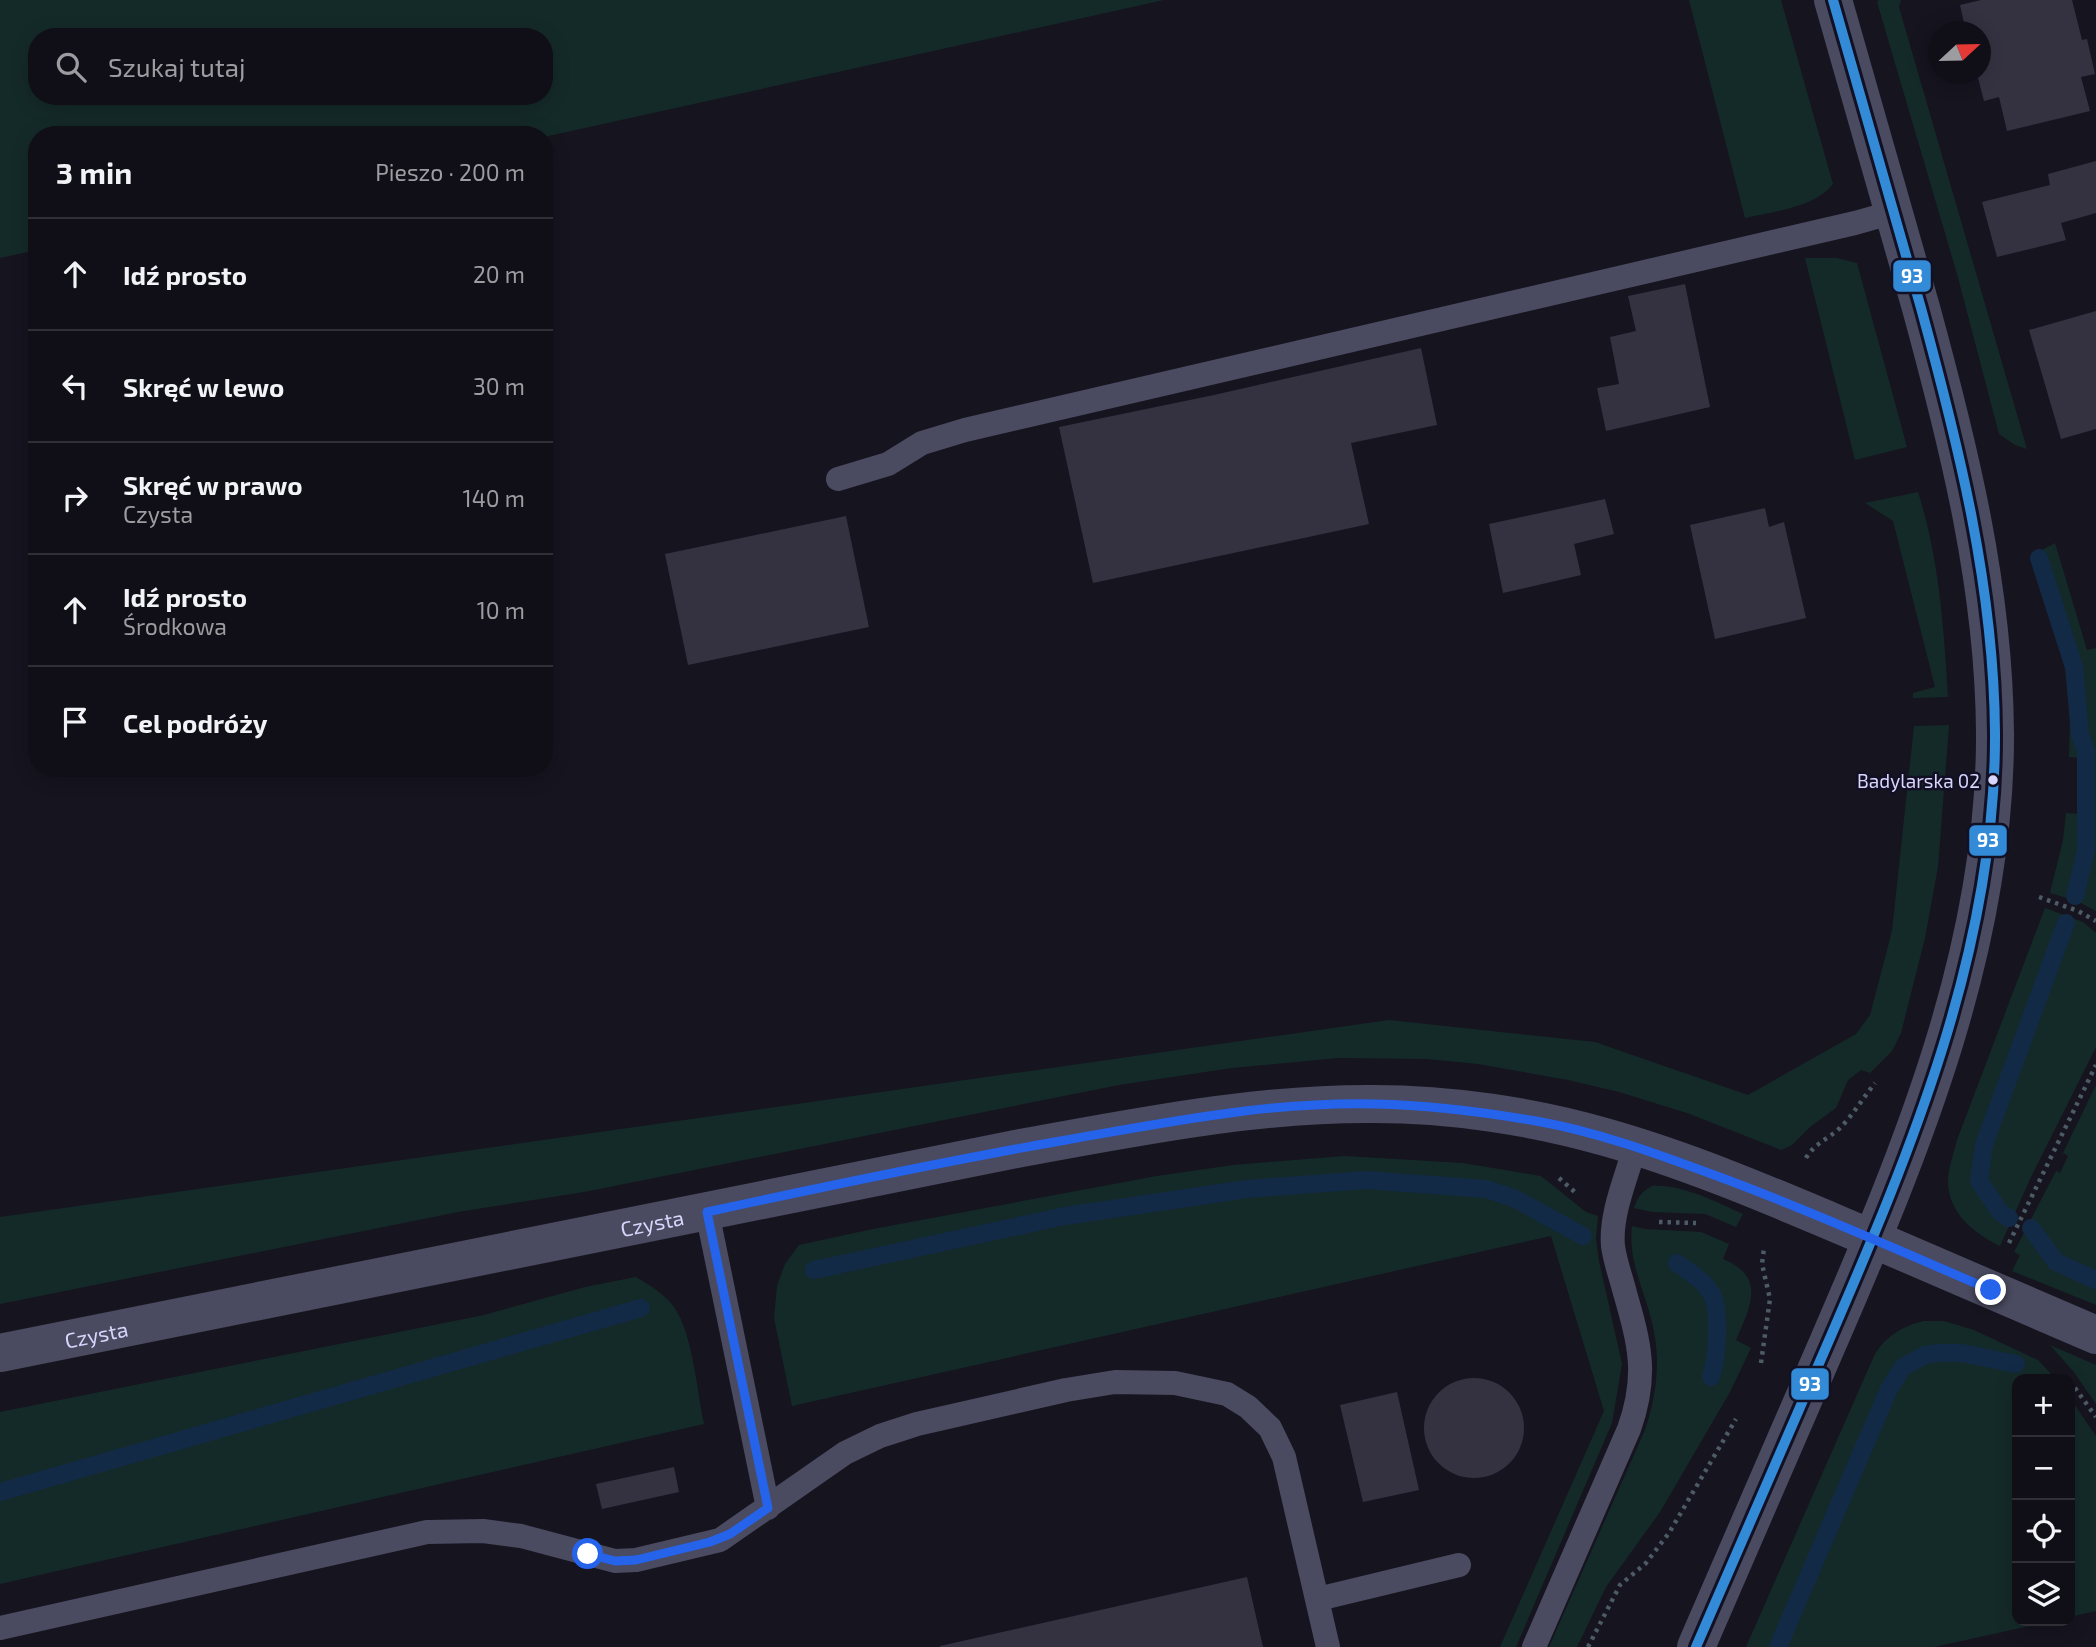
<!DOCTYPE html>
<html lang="pl">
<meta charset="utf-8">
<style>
body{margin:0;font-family:"Exo 2",sans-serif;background:#1e1d24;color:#f1f3f6}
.controls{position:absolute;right:21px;bottom:21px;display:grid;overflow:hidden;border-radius:14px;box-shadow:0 4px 18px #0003}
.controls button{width:63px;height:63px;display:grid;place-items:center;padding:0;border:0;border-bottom:2px solid #302f36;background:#100f17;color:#f1f3f6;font:35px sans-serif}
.compass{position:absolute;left:1928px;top:21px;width:63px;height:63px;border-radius:50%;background:#100f17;box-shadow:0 4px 18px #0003;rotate:68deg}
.stop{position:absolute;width:21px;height:21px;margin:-16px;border:5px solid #2563eb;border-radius:50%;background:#fff}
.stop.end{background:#2563eb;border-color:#fff;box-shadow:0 2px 7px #0008}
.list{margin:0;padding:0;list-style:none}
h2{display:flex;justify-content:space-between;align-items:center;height:91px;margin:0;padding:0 28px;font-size:30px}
h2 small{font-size:23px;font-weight:400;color:#9c9ca1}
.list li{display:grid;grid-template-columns:46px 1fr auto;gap:21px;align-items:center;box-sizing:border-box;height:112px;padding:0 28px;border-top:2px solid #302f36}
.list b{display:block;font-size:26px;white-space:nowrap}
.list p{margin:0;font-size:23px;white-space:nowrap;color:#9c9ca1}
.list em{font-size:23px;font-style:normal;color:#9c9ca1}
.icon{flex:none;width:38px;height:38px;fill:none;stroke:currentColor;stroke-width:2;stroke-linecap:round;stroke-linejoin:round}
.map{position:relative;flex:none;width:2096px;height:1647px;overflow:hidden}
.search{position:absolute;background:#100f17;box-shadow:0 4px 18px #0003;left:28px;top:28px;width:525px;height:77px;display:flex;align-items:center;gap:18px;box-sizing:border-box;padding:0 24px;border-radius:28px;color:#9c9ca1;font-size:26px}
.panel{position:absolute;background:#100f17;box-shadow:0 4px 18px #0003;left:28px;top:126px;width:525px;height:651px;border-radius:28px}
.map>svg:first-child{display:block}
</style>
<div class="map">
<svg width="2096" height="1647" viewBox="0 0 2096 1647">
<rect width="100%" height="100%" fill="#16141f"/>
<path fill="#142a29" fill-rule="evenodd" d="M0 0H1164L544 137V135H37V250L0 258ZM37 37H544V96H37Z
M1689 0H1781L1833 184C1814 208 1774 211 1745 218Z
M1879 0H1901L1899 7 2027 449 2015 445 1999 434 1957 274 1877 2Z
M1805 258H1837L1857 263 1907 447 1855 460Z
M1918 492C1939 558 1944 628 1948 697L1913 698V693L1935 687 1893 521 1865 503Z
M2055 543 2087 650 2096 648V911L2077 901 2050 893 2063 840 2066 813 2081 814 2082 758 2069 757C2070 726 2071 696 2065 665 2058 628 2043 592 2031 556Z
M1949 725 1938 867 1925 938 1901 1033 1892 1051 1870 1073 1861 1070 1848 1080 1836 1108 1810 1127 1792 1145 1781 1150 1687 1113 1619 1092 1568 1080 1478 1064 1427 1059 1338 1058 1232 1068 1119 1085 584 1192 458 1212 0 1304V1217L1389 1020 1595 1042 1748 1095 1856 1034 1870 1015 1892 931 1914 726Z
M2045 908 2083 922 2096 933V1047L2031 1177 2000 1246C1973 1233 1947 1212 1948 1179 1949 1166 1954 1152 1957 1140Z
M2096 1085V1305L2012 1271 2020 1255 2014 1252 2056 1171 2060 1173 2068 1156 2063 1153Z
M1344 1156 1463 1163 1541 1176 1586 1212 1598 1216 1596 1239 1599 1261 1622 1364 1612 1423 1516 1647H1500L1604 1411 1551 1236 792 1406 774 1318 777 1286 785 1264 799 1245 868 1230 1157 1176 1233 1165Z
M1652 1186C1682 1184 1716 1202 1743 1214L1736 1227 1705 1214 1652 1212 1634 1208C1637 1198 1642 1191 1652 1186Z
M1632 1226 1645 1229 1701 1232 1729 1244 1723 1259C1767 1277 1750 1307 1736 1340L1751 1348 1730 1392 1660 1512 1606 1587 1577 1647H1549L1645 1430C1655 1400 1660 1369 1655 1338 1650 1299 1627 1266 1632 1226Z
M636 1277C649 1285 665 1294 674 1307 693 1334 697 1392 704 1424L0 1584V1412L484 1315 585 1287Z
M1924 1321H1944L1974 1330 2038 1360 2056 1379H2017V1621H2052L1934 1647H1746L1874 1356C1885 1336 1903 1326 1924 1321Z
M2050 1345 2096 1365V1404L2073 1371Z
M2070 1398 2096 1436V1611L2070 1617Z"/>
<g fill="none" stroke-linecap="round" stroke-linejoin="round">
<path stroke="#132a46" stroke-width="18" d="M2039 558 2074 667 2080 734 2086 751V850L2075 896
M2009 1218 2000 1212 1979 1181 1984 1145 2066 923
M2031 1228 2056 1262 2096 1280
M1677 1263C1689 1272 1703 1280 1711 1293 1721 1309 1717 1359 1711 1377
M814 1270 1065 1216 1247 1189 1366 1180 1486 1189 1516 1199 1583 1236
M0 1492 641 1308
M1778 1647 1889 1389 1903 1367 1925 1355 1936 1353H1962L2016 1364"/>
</g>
<path fill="#343241" d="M1981 0H2072L2082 40 2087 39 2095 74 2081 77 2090 111 2007 131 1999 97 1984 101 1977 74H1980V32H1966L1960 5Z
M2096 161V213L2061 223 2066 240 1997 257 1982 202 2050 185 2048 174Z
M1685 284 1710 407 1606 431 1597 388 1619 384 1610 337 1636 331 1628 296Z
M2096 311V429L2061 439 2029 330Z
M1421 348 1437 425 1351 443 1369 524 1093 583 1059 427 1214 395Z
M1605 499 1614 534 1574 544 1581 575 1503 593 1489 524Z
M1765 508 1769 527 1784 522 1806 618 1715 639 1690 525Z
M846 516 869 627 688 665 665 554Z
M1424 1428a50 50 0 1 1 100 0a50 50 0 1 1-100 0Z
M1397 1392 1419 1490 1363 1502 1340 1405Z
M674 1467 679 1492 602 1509 596 1484Z
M1247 1577 1263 1647H940V1646Z"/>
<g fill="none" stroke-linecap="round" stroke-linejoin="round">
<path stroke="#4c5b66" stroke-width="4.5" stroke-dasharray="3.5 5" stroke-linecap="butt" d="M2039 897 2078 911 2096 921
M1806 1158C1814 1144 1828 1139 1840 1128 1853 1115 1863 1098 1875 1083
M1559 1178 1576 1193
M1659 1222 1696 1223
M2009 1243 2096 1065
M1761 1363 1770 1299 1762 1264 1764 1248
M2070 1381 2096 1417
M1588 1647 1620 1585 1646 1563 1669 1533 1736 1419"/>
<path stroke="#4a4a60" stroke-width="24" d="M838 479 888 464 922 443 965 430 1855 223 1894 212
M707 1212 768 1508
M1318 1599 1459 1565
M0 1628 427 1532 483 1531 521 1536 615 1561 636 1560 720 1540 845 1453 880 1436 917 1424 1066 1390 1115 1382 1175 1383 1227 1394 1248 1407 1270 1428 1284 1457 1328 1647
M1534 1647 1629 1429C1648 1376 1640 1345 1625 1293 1621 1277 1615 1262 1613 1246 1610 1213 1627 1177 1635 1146"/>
<path stroke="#4a4a60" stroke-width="38" d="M1873 1239 2096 1335"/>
<g stroke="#4a4a60" stroke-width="38">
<path id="s1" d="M0 1353 1021 1148C1138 1127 1255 1103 1374 1104 1450 1104 1532 1116 1605 1137 1697 1163 1785 1202 1873 1239"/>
<path d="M1696 1647C1740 1547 1783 1446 1827 1345 1911 1151 1996 948 1995 733 1994 587 1959 447 1921 308 1892 205 1862 103 1833 0"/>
</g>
<defs>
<path id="bus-1" d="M1696 1647C1740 1547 1783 1446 1827 1345 1911 1151 1996 948 1995 733 1994 587 1959 447 1921 308 1892 205 1862 103 1833 0"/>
</defs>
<use href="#bus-1" stroke="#121024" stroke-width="16"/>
<use href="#bus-1" stroke="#338bd7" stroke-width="10"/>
</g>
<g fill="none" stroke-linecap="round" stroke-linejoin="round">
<path stroke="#2563eb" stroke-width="9" d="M588 1554 615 1561 636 1560 710 1542 730 1534 768 1508 707 1212C827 1186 946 1161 1066 1140 1168 1122 1273 1101 1377 1104 1430 1105 1483 1112 1536 1121 1604 1133 1668 1158 1733 1182 1820 1215 1905 1253 1991 1290"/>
</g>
<circle fill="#d8d6fc" stroke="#121024" stroke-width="2.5" cx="1993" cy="780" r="6"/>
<g text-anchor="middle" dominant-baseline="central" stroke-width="5" stroke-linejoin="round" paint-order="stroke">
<g font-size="19" fill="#d8d6fc" stroke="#121024" text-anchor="end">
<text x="1980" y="780">Badylarska 02</text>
</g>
<g font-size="21" fill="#d8d6fc" stroke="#121024">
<text stroke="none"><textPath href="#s1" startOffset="665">Czysta</textPath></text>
<text stroke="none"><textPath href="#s1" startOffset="98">Czysta</textPath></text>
</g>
</g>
<g stroke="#121024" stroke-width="2.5">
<rect x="1892" y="259" width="40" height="34" rx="7" fill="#338bd7"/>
<rect x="1968" y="824" width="40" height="33" rx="7" fill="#338bd7"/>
<rect x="1790" y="1367" width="40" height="34" rx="7" fill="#338bd7"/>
</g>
<g font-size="19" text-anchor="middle" font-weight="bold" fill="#fff">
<text x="1912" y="283">93</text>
<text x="1988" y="847">93</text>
<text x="1810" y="1391">93</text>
</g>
</svg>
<div class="controls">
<button>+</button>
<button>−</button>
<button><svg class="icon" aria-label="locate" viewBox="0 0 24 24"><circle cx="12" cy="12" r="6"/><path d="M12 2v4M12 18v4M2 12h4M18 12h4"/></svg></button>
<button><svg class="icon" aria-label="layers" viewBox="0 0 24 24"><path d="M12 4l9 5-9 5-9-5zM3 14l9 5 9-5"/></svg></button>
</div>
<svg class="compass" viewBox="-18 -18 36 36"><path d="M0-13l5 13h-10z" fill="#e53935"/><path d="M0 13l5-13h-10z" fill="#9c9ca1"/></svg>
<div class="stop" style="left:588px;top:1554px"></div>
<div class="stop end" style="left:1991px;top:1290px"></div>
<div class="search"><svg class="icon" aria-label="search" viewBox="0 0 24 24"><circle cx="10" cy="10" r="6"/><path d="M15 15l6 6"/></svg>Szukaj tutaj</div>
<section class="panel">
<h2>3 min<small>Pieszo · 200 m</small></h2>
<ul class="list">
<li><svg class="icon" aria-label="ahead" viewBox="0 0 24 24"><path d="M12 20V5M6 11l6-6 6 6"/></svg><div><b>Idź prosto</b></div><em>20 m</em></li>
<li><svg class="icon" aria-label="left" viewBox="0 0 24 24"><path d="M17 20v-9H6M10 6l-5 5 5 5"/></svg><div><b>Skręć w lewo</b></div><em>30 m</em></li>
<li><svg class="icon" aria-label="right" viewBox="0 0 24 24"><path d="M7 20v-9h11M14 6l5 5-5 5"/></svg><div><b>Skręć w prawo</b><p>Czysta</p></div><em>140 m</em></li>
<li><svg class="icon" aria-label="ahead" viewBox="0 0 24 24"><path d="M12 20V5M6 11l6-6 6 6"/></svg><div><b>Idź prosto</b><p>Środkowa</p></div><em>10 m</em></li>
<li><svg class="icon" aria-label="arrive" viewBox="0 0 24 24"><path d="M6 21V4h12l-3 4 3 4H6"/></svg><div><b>Cel podróży</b></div></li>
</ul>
</section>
</div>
